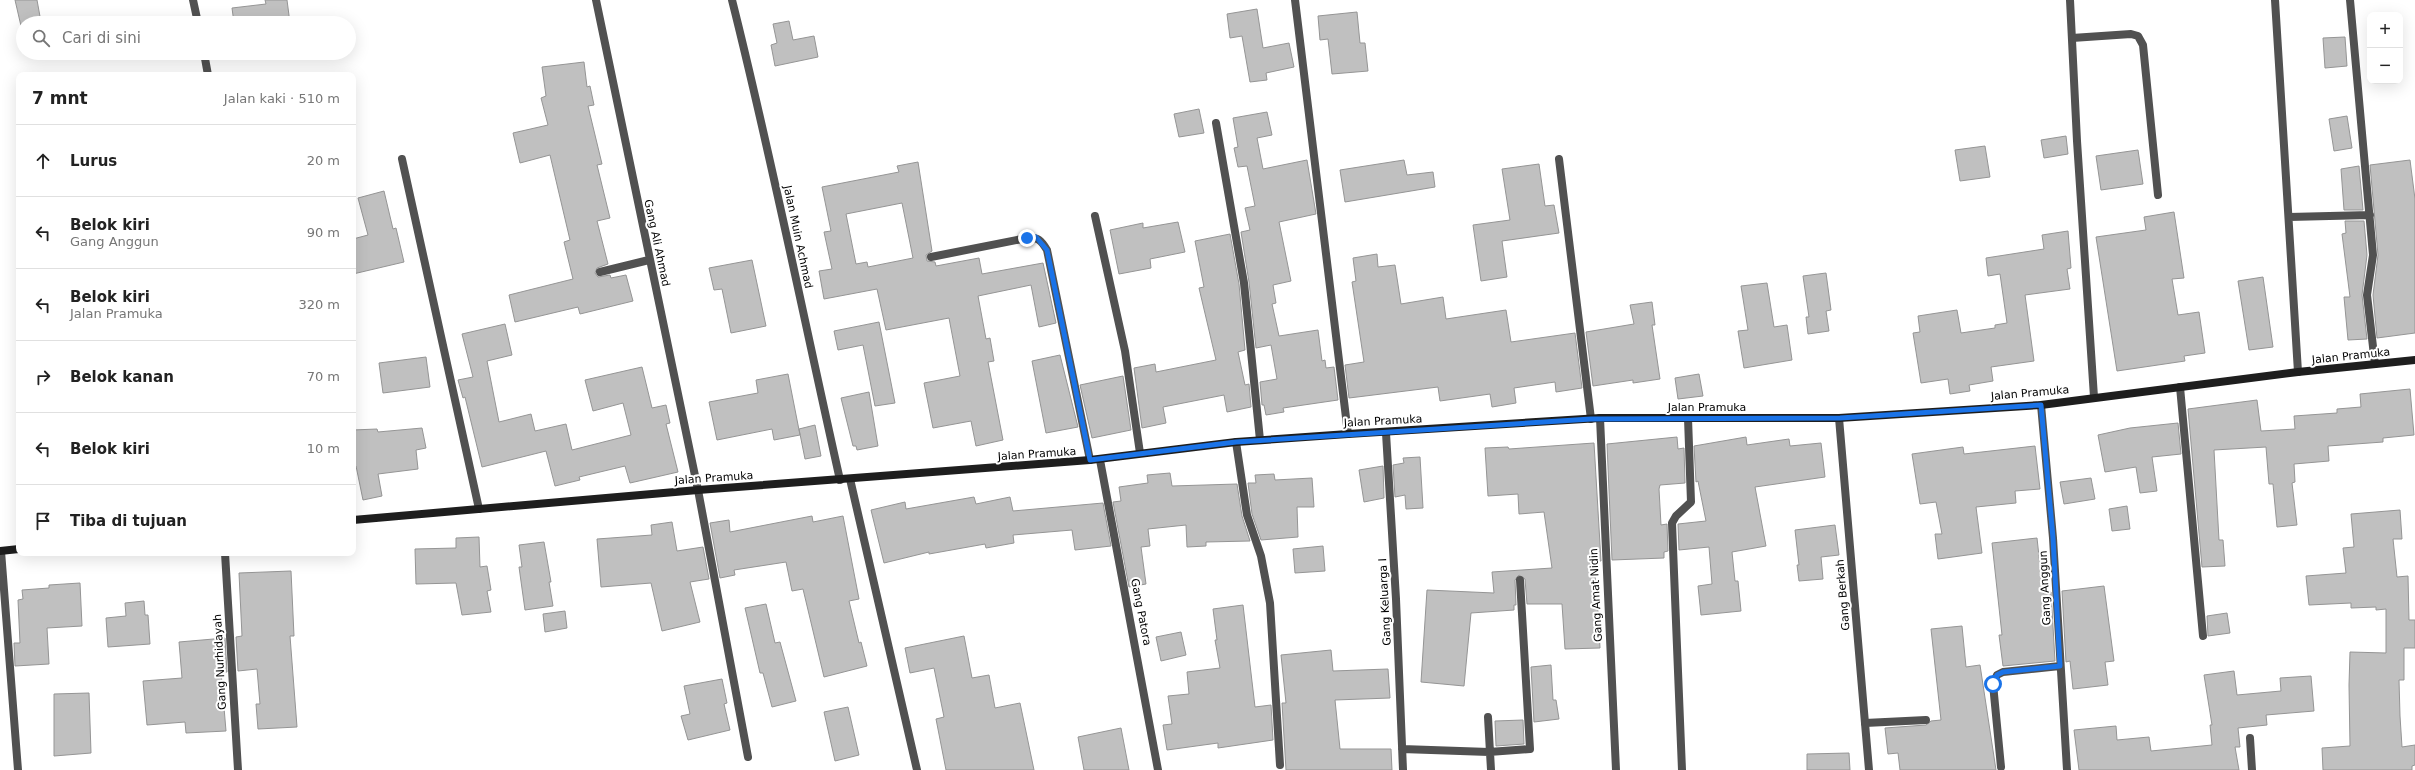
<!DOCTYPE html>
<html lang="id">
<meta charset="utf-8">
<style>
body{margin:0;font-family:"DejaVu Sans",sans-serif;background:#f2f2f2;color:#222}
.controls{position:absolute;right:12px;top:12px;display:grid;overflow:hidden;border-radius:8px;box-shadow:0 4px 16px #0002}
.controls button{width:36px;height:36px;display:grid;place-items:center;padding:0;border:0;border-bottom:1px solid #e0e0e0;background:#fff;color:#222;font:20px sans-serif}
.stop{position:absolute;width:12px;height:12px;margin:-9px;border:3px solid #1a73e8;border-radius:50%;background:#fff}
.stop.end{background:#1a73e8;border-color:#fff;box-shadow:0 1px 4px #0008}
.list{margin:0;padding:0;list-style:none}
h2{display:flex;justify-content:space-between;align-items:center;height:52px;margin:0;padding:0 16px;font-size:17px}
h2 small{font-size:13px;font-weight:400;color:#767676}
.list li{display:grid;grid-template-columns:26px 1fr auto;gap:12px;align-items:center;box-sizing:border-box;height:72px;padding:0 16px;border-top:1px solid #e0e0e0}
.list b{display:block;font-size:15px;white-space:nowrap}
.list p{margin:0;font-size:13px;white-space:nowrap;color:#767676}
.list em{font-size:13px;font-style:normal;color:#767676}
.icon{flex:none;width:22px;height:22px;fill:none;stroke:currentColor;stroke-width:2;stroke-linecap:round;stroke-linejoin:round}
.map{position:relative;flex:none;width:2415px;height:770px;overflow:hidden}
.search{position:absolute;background:#fff;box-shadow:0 4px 16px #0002;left:16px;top:16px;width:340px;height:44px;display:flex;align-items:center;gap:10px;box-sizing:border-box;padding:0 14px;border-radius:22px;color:#767676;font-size:15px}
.panel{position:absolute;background:#fff;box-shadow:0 4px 16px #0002;left:16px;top:72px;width:340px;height:484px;border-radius:8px}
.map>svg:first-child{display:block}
</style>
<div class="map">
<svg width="2415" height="770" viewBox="0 0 2415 770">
<rect width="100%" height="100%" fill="#fff"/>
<path fill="#c0c0c0" stroke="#959595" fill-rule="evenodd" d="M15 0H37L41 22 23 23 21 26Z
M265 0H287L290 23H234L232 8 266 4Z
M1257 9 1263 48 1289 43 1294 67 1266 73 1267 80 1250 82 1242 36 1230 38 1227 14Z
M1357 12 1360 43H1365L1368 71 1332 74 1328 39 1320 40 1318 16Z
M789 21 793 40 814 36 818 57 775 66 771 45 777 43 773 24Z
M2345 37 2347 66 2325 68 2323 38Z
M584 62 587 87 590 86 594 105 588 106 602 164 597 165 610 218 597 221 608 264 597 268 595 273 598 277 610 275 611 278 626 275 633 301 580 314 578 307 515 322 509 295 573 279 564 242 570 240 550 155 520 163 513 133 548 125 541 98 546 96 542 67Z
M1199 109 1204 133 1179 137 1174 114Z
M1267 112 1272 135 1257 138 1263 169 1307 160 1316 214 1279 222 1291 281 1273 285 1276 303 1272 304 1279 336 1318 330 1322 361 1325 360 1326 368 1334 367 1338 400 1283 408 1284 412 1266 415 1264 405H1262L1260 382 1277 379 1271 345 1256 348 1249 282 1241 232 1250 230 1245 208 1255 206 1247 166 1238 167 1234 148 1238 147 1233 118Z
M2347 116 2352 148 2334 151 2329 119Z
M2066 136 2068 154 2044 158 2041 140Z
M1985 146 1990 177 1960 181 1955 150Z
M2138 150 2143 184 2101 190 2096 156Z
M1404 160 1407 175 1433 172 1435 187 1345 202 1340 170Z
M2410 160 2415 199V333L2377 338 2373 295 2378 255 2370 165Z
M918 162 932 251 926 255 927 261 935 262 936 266 979 258 982 274 1043 263 1056 323 1039 327 1031 285 978 296 986 339 990 338 994 361 988 362 1003 440 976 446 971 421 933 428 924 383 960 376 949 318 886 330 877 289 824 299 819 271 832 269 824 232 831 231 822 187 899 172 897 166ZM902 203 913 258 868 267 867 262 856 264 846 214Z
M1539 164 1545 206 1554 205 1559 233 1502 241 1507 277 1481 281 1473 225 1510 220 1502 169Z
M2359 166 2363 210H2344L2341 169Z
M384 191 393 229 396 228 404 262 353 274V239L368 235 358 198Z
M2174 212 2184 278 2172 279 2178 315 2199 312 2205 353 2184 356 2185 361 2117 371 2096 237 2146 230 2144 217Z
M2345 221H2364L2367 255 2362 295 2367 339 2348 340 2344 297H2350L2342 234 2346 233Z
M1178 222 1185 252 1150 259 1151 268 1119 274 1110 230 1143 223V228Z
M2068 231 2071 268 2067 269 2070 289 2025 295 2034 361 1991 367 1993 381 1969 385 1970 391 1950 394 1948 379 1921 383 1913 333 1920 332 1918 316 1957 310 1961 333 1995 328V325L2007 323 2000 274 1988 276 1986 258 2044 249 2042 235Z
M1230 234 1239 284 1245 350 1238 352 1245 385 1249 384 1251 407 1227 412 1224 395 1163 407 1166 423 1142 428 1134 368 1155 364 1156 372 1216 360 1199 288 1204 287 1195 241Z
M1377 254 1378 267 1395 265 1401 304 1443 297 1446 319 1506 310 1511 342 1575 333 1582 388 1556 392 1555 382 1514 388 1516 403 1492 407 1490 394 1440 401 1438 387 1349 398 1345 365 1364 362 1352 282 1356 281 1353 258Z
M752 260 766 326 731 333 722 289 714 290 709 268Z
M1826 273 1831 310 1826 311 1829 331 1808 334 1806 317H1809L1803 276Z
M2263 277 2273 347 2249 350 2238 281Z
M1767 283 1774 327 1787 325 1792 360 1744 368 1738 331 1748 330 1741 286Z
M1652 302 1655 325H1652L1660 379 1633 383V380L1593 386 1586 332 1634 324 1630 305Z
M879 322 895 403 875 406 863 345 838 350 834 331Z
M505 324 512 355 487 361 499 422 531 414 535 431 566 424 572 450 631 435 623 403 593 411 585 380 642 367 652 408 666 405 670 423 666 424 678 472 630 483 625 466 579 477 580 480 555 486 546 451 482 467 465 397 463 398 458 380 473 377 462 334Z
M1060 355 1078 427 1046 433 1032 361Z
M426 357 430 387 383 393 379 363Z
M788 374 800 435 774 440 772 429 717 440 709 402 758 393 756 380Z
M1699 374 1703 396 1678 399 1675 378Z
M1123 376 1131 430 1092 438 1080 385Z
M2410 389 2414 435 2383 438V442L2328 446 2329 461 2294 464 2295 482 2292 483 2297 525 2277 527 2273 484H2269L2266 447 2214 450 2219 540H2223L2225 566 2202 567 2188 409 2257 400 2261 431 2295 429 2294 416 2337 413V409L2361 407 2360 394Z
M869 392 878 446 857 450 856 446H853L841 398Z
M2178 423 2181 454 2152 457 2157 491 2140 493 2136 467 2105 472 2098 435 2130 428Z
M815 425 821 456 805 459 799 429Z
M422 428 426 448 416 450 418 469 378 474 382 496 363 500 356 466 353 467V430L377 429 378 432Z
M1677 437 1678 449 1684 448 1685 483 1660 485 1659 489 1661 525 1667 524 1668 551 1664 552V558L1612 560 1607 444Z
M1746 437 1747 445 1789 439 1790 446 1821 443 1825 477 1755 487 1766 546 1732 552 1735 581H1738L1741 611 1701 615 1698 586 1712 584 1709 547 1679 550 1678 524 1706 521 1698 481 1696 482 1694 446Z
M1594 443 1601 561H1593L1597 592 1600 648 1565 649 1562 604H1527L1525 579 1519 575 1515 580 1516 605H1514V610L1471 613 1464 686 1421 682 1427 590 1494 593 1492 572 1552 568 1544 512 1519 514 1518 494 1488 496 1485 448 1508 447 1509 449Z
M2035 446 2040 489 2015 491 2016 503 1976 507 1982 553 1938 559 1935 534H1942L1936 502 1920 504 1912 454 1963 447 1964 454Z
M1420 457 1423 508 1406 509 1405 495 1395 497 1393 465 1404 463 1403 458Z
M1383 466 1384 498 1364 502 1359 470Z
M1170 473 1172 486 1237 484 1242 516 1250 541 1206 542V546L1187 547 1186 525 1148 529 1150 546 1141 547 1146 584 1129 587 1113 502 1121 501 1119 487 1148 483 1147 475Z
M1274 474 1275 480 1312 478 1314 507H1297L1298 537 1261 540 1252 514 1248 483H1256L1255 475Z
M2091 478 2095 499 2064 504 2060 482Z
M974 497 976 504 1010 497 1013 511 1103 503 1111 546 1075 550 1072 530 1013 535 1014 543 986 548 985 544 929 554V552L884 563 871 510 905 502 906 509Z
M2127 506 2130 529 2112 531 2109 509Z
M2400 510 2402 539H2393L2397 577 2408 576 2409 620H2415V648H2404V680H2399L2400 716 2402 747 2415 745V765L2412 766V770H2323L2322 748 2350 746 2349 685 2350 652 2386 653V609L2376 610V607L2351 608V603L2309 605 2306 576 2346 573 2343 548 2354 547 2351 514Z
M812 516 813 522 843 516 859 599 849 601 859 643 861 642 867 666 824 677 803 589 792 591 786 562 734 570 735 575 720 578 710 523 729 520 730 532Z
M672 522 677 551 703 547 709 579 690 582 700 622 662 631 651 583 601 587 597 539 652 535 651 525Z
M1835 525 1839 555 1821 557 1823 579 1799 581 1797 565H1799L1795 530Z
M479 537 480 567 487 566 491 590 487 591 491 612 462 615 456 583 416 584 415 549 456 548V538Z
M2037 538 2043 593 2051 592 2055 661 2003 666 1999 635H2002L1992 543Z
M544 542 551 582H549L553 606 525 610 519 567H522L519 545Z
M1323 546 1325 571 1295 573 1293 549Z
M291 571 294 636H290L297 727 258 729 256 704H260L257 669 238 671 236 637 242 636 239 573Z
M80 583 82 626 47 628 49 664 15 666 14 643H20L18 600 23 599 22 590 49 588V585Z
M2104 586 2114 661 2105 662 2108 685 2073 689 2070 661 2066 662 2062 591Z
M144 601 145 615H148L150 644 108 647 106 618 126 616 125 603Z
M766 604 775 643 780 642 796 701 772 707 763 673H760L745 608Z
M1243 605 1255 707 1271 705 1273 740 1218 748V743L1167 750 1163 725 1172 724 1168 696 1189 694 1187 672 1220 668 1215 640H1217L1213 609Z
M565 611 567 628 545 632 543 614Z
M2227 613 2230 633 2208 636 2207 616Z
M1962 626 1966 667 1980 665 1996 770H1900L1898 753 1888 754 1885 728 1926 725 1931 721 1941 720 1931 629Z
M1181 632 1186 655 1161 661 1156 637Z
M964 636 972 678 989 675 995 708 1020 703 1034 770H946L936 719 944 717 934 668 910 673 905 648Z
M225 638 227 672H221L226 731 186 733 185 722 147 725 143 681 182 678 179 642Z
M1331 650 1333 671 1388 669 1390 698 1335 700 1340 749H1391L1392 770H1286L1282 703H1286L1281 655Z
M1551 665 1553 700H1556L1559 719 1534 722 1531 667Z
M2234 671 2237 695 2281 691 2280 678 2311 676 2314 711 2266 715 2267 725 2238 728 2240 747H2235L2239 770H2079L2074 730 2116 726 2117 740 2149 737 2151 751 2212 745 2210 725H2212L2204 675Z
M722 679 727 703 724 704 730 730 688 740 681 716 690 714 684 686Z
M89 693 91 753 54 756V694Z
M848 707 859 755 835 761 824 712Z
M1523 720 1524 744 1496 746 1495 721Z
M1121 728 1129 770H1084L1078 737Z
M1849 753 1850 770H1807V754Z"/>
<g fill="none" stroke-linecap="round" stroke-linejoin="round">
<path stroke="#515151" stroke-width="8" d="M1865 723 1926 720
M2250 738 2252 770"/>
<path stroke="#515151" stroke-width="8" d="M193 0 198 23
M596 0 698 490 748 757
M732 0C772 159 804 320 840 480
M1295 0 1348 434
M2070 0 2077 141 2094 397
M2275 0 2298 372
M2350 0 2373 255 2367 295 2375 364
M2072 38 2131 34 2138 36 2143 45 2158 195
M204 53 208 75
M1216 123 1244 283 1260 440
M402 159 479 509
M1559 159 1591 419
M1095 216 1125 351 1140 453
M2289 217 2370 215
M931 257 1027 238C1038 237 1041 240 1047 250L1090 460
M600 272 649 260
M2180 387 2203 636
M2041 405 2053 538 2067 770
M1600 418 1616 770
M1839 418 1869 770
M1386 433 1396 599 1403 770
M1236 442 1247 515 1261 556 1270 603 1280 765
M1100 460 1158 770
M850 479 917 770
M1 551 18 770
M225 553 238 770
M1488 717 1491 770
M1402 749 1489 752 1530 749 1520 580
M2001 767 1993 684 1997 675 2003 672 2060 666
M1682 770 1672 523 1676 516 1691 502 1688 418"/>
<path stroke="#1e1e1e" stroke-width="8" d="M353 520 698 490 1090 460 1236 442 1348 434 1600 418H1839L2041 405 2298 372 2415 360
M0 551 19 549"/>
</g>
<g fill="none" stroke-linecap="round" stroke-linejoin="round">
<path stroke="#1a73e8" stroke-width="5" d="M1027 238 1036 237 1047 250 1090 460 1236 442 1591 419 1840 418 2041 405 2053 538 2060 666 2003 672 1997 675 1993 684"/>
</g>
<g text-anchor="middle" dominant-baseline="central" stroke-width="4" stroke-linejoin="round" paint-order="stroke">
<g font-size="11" fill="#000" stroke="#fff">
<text transform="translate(798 237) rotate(78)">Jalan Muin Achmad</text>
<text transform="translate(657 243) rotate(78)">Gang Ali Ahmad</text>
<text transform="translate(2351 356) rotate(-6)">Jalan Pramuka</text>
<text transform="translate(2030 393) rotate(-5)">Jalan Pramuka</text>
<text x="1707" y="407">Jalan Pramuka</text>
<text transform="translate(1383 421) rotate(-3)">Jalan Pramuka</text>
<text transform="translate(1037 454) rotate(-4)">Jalan Pramuka</text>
<text transform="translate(714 478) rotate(-4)">Jalan Pramuka</text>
<text transform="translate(2045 588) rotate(-93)">Gang Anggun</text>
<text transform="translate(1596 595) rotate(-93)">Gang Amat Nidin</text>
<text transform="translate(1843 595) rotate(-95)">Gang Berkah</text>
<text transform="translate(1385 602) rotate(-93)">Gang Keluarga I</text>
<text transform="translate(1141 612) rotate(79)">Gang Patora</text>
<text transform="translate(220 662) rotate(-93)">Gang Nurhidayah</text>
</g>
</g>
</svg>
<div class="controls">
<button>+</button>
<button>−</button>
</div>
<div class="stop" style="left:1993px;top:684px"></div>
<div class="stop end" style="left:1027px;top:238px"></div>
<div class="search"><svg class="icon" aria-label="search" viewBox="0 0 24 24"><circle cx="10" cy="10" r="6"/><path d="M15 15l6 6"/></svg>Cari di sini</div>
<section class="panel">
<h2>7 mnt<small>Jalan kaki · 510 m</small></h2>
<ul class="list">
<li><svg class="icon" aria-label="ahead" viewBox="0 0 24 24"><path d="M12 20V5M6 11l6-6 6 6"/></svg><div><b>Lurus</b></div><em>20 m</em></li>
<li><svg class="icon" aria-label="left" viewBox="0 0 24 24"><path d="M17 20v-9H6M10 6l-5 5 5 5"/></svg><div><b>Belok kiri</b><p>Gang Anggun</p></div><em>90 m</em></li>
<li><svg class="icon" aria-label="left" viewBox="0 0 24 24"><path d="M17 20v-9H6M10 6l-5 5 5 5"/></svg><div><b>Belok kiri</b><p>Jalan Pramuka</p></div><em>320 m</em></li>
<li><svg class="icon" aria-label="right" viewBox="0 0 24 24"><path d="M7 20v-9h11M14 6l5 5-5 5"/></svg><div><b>Belok kanan</b></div><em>70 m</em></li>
<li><svg class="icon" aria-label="left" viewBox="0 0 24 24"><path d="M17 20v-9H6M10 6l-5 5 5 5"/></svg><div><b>Belok kiri</b></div><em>10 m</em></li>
<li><svg class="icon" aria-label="arrive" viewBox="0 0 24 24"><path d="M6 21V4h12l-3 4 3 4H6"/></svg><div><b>Tiba di tujuan</b></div></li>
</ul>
</section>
</div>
